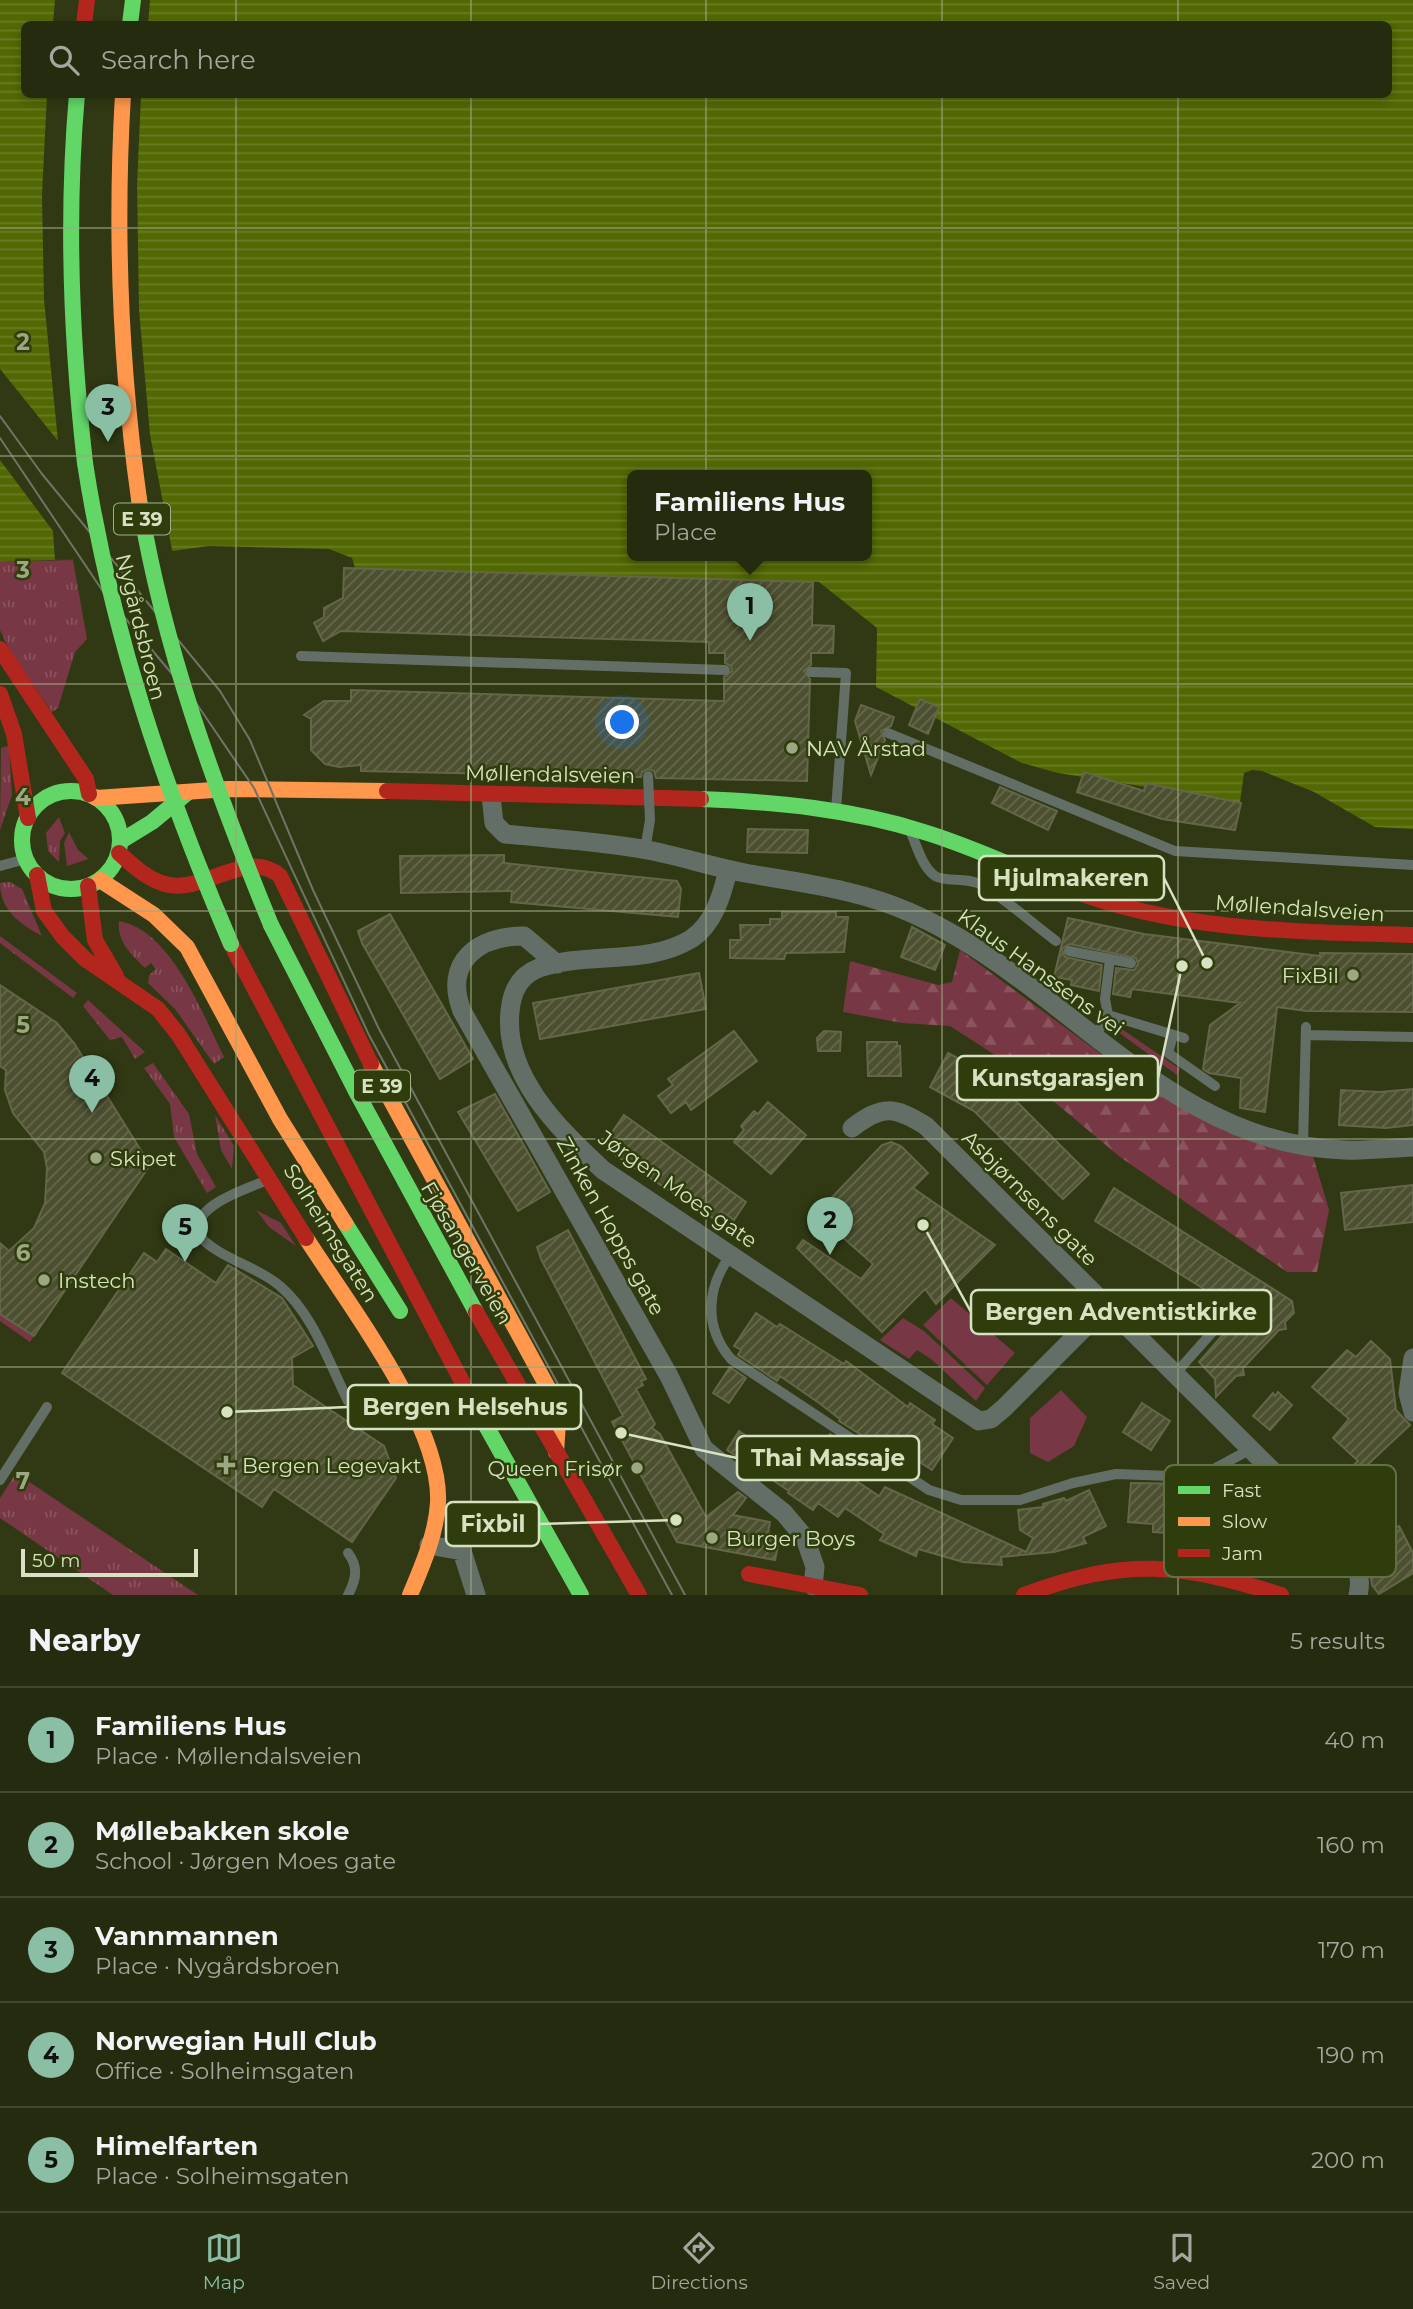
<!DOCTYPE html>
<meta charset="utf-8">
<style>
body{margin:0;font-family:Montserrat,sans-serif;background:#2c3317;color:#f1f3f6}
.scale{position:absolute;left:21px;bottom:18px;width:177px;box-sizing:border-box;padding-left:7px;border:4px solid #d6e2c1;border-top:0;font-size:19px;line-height:24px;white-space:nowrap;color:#d6e2c1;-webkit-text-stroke:5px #2f3d0c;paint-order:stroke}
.you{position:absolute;left:623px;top:723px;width:24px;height:24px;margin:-18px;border:5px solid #fff;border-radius:50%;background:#1a73e8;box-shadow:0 0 0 10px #1a73e833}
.badge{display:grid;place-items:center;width:46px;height:46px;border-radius:50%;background:#8abfa5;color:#111;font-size:23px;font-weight:700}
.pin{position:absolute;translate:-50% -58px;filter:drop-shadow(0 2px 4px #0008)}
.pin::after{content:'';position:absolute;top:37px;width:24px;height:21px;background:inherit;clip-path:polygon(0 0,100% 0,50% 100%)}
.popup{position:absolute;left:627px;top:470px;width:245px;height:91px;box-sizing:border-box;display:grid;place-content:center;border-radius:10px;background:#242b0e;filter:drop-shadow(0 2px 5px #0005);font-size:23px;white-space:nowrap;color:#a3a79e}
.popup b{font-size:26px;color:#f1f3f6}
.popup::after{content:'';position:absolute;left:50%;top:100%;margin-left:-14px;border:14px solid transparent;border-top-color:#242b0e}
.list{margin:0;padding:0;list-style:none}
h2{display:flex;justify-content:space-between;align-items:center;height:91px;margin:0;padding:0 28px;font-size:30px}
h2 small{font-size:23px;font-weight:400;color:#a3a79e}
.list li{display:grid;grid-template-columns:46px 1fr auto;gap:21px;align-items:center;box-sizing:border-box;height:105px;padding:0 28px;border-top:2px solid #41472e}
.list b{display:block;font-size:26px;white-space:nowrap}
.list p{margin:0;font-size:23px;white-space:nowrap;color:#a3a79e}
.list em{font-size:23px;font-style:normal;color:#a3a79e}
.icon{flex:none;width:38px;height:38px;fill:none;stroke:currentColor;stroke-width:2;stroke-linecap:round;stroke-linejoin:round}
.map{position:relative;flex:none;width:1413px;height:1595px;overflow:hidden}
.search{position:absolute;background:#242b0e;box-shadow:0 4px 10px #0003;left:21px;right:21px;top:21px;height:77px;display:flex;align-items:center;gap:18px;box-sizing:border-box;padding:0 24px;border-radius:10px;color:#a3a79e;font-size:26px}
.sheet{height:616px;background:#242b0e}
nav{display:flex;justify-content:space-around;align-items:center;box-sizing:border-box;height:98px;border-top:2px solid #41472e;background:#242b0e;font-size:19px;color:#a3a79e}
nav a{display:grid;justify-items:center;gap:4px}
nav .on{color:#8abfa5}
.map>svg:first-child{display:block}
</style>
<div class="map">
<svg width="1413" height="1595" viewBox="0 0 1413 1595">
<defs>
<pattern id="grass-tufts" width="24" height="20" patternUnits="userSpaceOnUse" patternTransform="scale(1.75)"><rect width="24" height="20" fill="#773745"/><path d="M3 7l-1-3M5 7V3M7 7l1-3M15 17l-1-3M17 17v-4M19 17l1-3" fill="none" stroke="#8a545e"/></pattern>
<pattern id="forest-firs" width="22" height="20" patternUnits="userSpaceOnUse" patternTransform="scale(1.75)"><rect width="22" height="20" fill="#773745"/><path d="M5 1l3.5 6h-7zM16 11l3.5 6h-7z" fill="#8a545e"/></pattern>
<pattern id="water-rules" width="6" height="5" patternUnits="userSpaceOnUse" patternTransform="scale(1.75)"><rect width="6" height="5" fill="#516803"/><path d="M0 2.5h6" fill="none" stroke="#697d26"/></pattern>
<pattern id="building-hatch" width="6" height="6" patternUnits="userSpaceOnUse" patternTransform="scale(1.75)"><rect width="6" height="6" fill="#4d5030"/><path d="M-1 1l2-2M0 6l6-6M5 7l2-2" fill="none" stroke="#66694c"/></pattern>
</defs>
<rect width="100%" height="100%" fill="#303913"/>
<path fill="url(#grass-tufts)" d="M73 560 87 639 75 652 58 708 52 712 10 651 0 630V562Z
M9 746 12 795 0 830 1 748Z
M59 817 65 833 60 841 59 862 48 851 46 833Z
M10 882 22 889 42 936C20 924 0 910 0 883Z
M119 921C171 930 203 1015 224 1057L214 1064 175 1009 148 983 149 975 156 969 151 963 145 968C131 954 117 942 119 921Z
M0 936 77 993 73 998 0 943Z
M88 1000 145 1052 135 1059 122 1037 110 1040 83 1006Z
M1116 1025 1180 1069 1177 1075 1114 1029Z
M153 1063 189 1114 197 1154 216 1187 207 1193 174 1137 170 1104 144 1068Z
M215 1115 234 1146 232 1169 221 1150Z
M256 1210 281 1223 296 1246 269 1227Z
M16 1473 198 1595H113L0 1518V1498Z"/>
<path fill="url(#forest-firs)" d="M960 950 1105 1057 1224 1131 1313 1156 1329 1210 1317 1272H1287L1120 1157 1009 1064 950 1026 902 1023 843 1012 850 961 938 985 952 982Z"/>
<path fill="#773745" d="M69 832 78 850 89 859 67 866 64 843Z
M951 1298 1015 1353 987 1385 923 1325Z
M0 1314 34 1336 30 1342 0 1321Z
M903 1318 924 1331 985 1388 976 1401 931 1359 917 1350 909 1359 880 1340Z
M1061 1390 1087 1417 1074 1446 1048 1462 1030 1453V1418Z"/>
<path fill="url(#water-rules)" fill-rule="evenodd" d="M0 0H1413V829L1375 827 1314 792 1262 771 1252 770 1244 773 1240 802 1058 773 1022 763 876 687 877 628 819 582 355 568 352 558 329 549 209 546 129 557 0 562ZM24 24H1388V94H24ZM633 475H867V555H633Z"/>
<path fill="#303913" d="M55 0H150L148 24H53Z
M47 95H141L137 185 139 310 150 435 173 555 130 561 78 563 77 559 55 560 53 531 0 460V369L58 441 44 299 42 195Z"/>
<path fill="url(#building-hatch)" stroke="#636648" stroke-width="2" d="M344 568 813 582 812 625 834 626 833 653H811V665L804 671 810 679 807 781 656 778 654 771 648 769 642 772 641 777 361 771V765L339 767 325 764 311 750V719L304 715 324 701H351V690L724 701V677L732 671 731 666 725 663V653H709V642L341 631 323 641 314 623 324 617V608L343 598Z
M920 699 939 707 928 734 909 725Z
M861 705 894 717 891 726 881 731 885 740 871 775 855 721Z
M1084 772 1144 791 1146 783 1241 803 1235 830 1162 819 1077 792Z
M1000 787 1057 811 1048 830 992 803Z
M748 829 808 830 807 853 747 852Z
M504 855V863L677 881 681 889 678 917 511 902 512 891 401 893 400 856Z
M782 912H836V917H848L844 952 786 953 784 959 730 958V940H741L740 925H770V919H782Z
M390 914 473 1059 440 1079 362 943 358 931Z
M1068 918 1144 934 1320 956V953L1413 954V1012L1307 1011 1277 1007 1265 1112 1240 1108 1241 1078 1209 1073 1203 1069 1210 1025 1240 1003 1132 989 1130 997 1113 994 1116 968 1134 970 1138 964 1136 958 1070 944 1062 949 1065 957 1102 965 1099 991 1071 985 1072 980 1054 977Z
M912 927 945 945 935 970 901 957Z
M699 973 706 1009 540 1039 533 1003Z
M0 985 57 1023 74 1043 150 1165 34 1336 0 1314V1243L9 1251 34 1228 45 1203 47 1168 44 1152 13 1113 5 1090 6 1070 0 1066Z
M734 1031 757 1061 691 1110 686 1102 671 1113 658 1096 673 1085 668 1079Z
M824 1031 841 1032 840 1051H818L817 1038Z
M867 1042H897V1046H900L901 1076H868Z
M948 1053 999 1080 998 1083 1089 1174 1063 1199 974 1111 930 1087Z
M1413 1089V1125L1386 1128 1339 1125 1341 1090 1380 1092Z
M495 1094 550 1192 518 1211 458 1112Z
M768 1102 806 1135 771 1174 734 1142 744 1130 741 1126 754 1111 758 1114Z
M624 1115 746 1202 734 1220 722 1212 717 1220 707 1215 616 1156 618 1154 604 1144Z
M891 1142 901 1146 928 1173 913 1188 995 1245 936 1304 925 1289 882 1332 797 1248 803 1240 861 1279 873 1264 816 1214 882 1145Z
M1413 1185V1222L1345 1230 1341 1193Z
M1114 1188 1292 1301 1294 1313 1285 1322 1286 1329 1279 1330 1243 1368 1244 1375 1236 1376 1216 1397 1215 1379 1199 1362 1242 1313 1248 1297 1239 1293 1228 1303 1213 1293 1205 1297 1204 1289 1095 1221Z
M568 1230 646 1379 641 1381 643 1385 636 1389 655 1424 652 1428 660 1434 706 1517 738 1492 746 1498 733 1515 770 1522 768 1533 780 1536 775 1560 677 1542 612 1422 623 1416 541 1259 537 1247Z
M166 1249 216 1283 228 1265 282 1298 313 1346 292 1358 293 1385 384 1446 396 1478 352 1542 274 1489 262 1507 62 1373 144 1253 157 1262Z
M756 1313 777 1327 780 1324 844 1364 846 1361 908 1407 910 1403 935 1420 932 1424 953 1438 932 1470 910 1456 906 1463 839 1421 840 1419 819 1403 780 1376 777 1381 738 1355 741 1350 734 1346Z
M1371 1341 1390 1359 1396 1410 1410 1425 1365 1467 1382 1484 1359 1507 1335 1483 1358 1461 1333 1438 1349 1419 1312 1387 1347 1350 1356 1357Z
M730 1367 746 1378 729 1403 713 1393Z
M1278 1392 1292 1405 1270 1430 1253 1416 1273 1393 1275 1396Z
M1142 1403 1170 1421 1151 1450 1123 1432Z
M739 1431 780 1459 794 1439 815 1453 830 1434 846 1444 834 1461 842 1467 840 1470 879 1496 885 1487 1026 1552 1033 1538 1020 1530 1018 1510 1043 1507V1504L1064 1498 1066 1501 1089 1490 1106 1526 1083 1537 1086 1543 1054 1552 1001 1557 1002 1565 963 1562 918 1549 916 1556 880 1540 884 1534 845 1508 838 1517 818 1503 813 1510 788 1493 789 1491 727 1450Z
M1259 1476 1292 1509 1273 1529 1318 1547 1293 1572 1249 1554 1242 1560 1259 1517 1244 1513Z
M1131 1483 1186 1484V1487L1211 1488 1208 1527 1183 1526V1534L1153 1532V1524L1128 1522Z
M1399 1526 1413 1553V1573L1379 1594 1372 1585 1370 1571 1383 1563 1371 1540Z"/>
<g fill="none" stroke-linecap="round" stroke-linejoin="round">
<path stroke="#636f66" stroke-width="10" d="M301 656 725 670
M811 672 846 673 836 810
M888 733 1175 851 1413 865
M911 833C917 846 922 867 935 876 947 883 966 876 982 885 1008 901 1032 923 1056 941
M645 850 650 820
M0 866 26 859
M1069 951 1131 963
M1108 1015 1105 999 1110 959
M1173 1035 1168 1053 1215 1086
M1306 1035 1413 1037
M1094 1038 1108 1015 1184 1038
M1303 1145 1306 1027
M270 1179C246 1189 201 1202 195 1230 212 1257 256 1265 280 1286 313 1314 329 1363 348 1401
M730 1256C706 1289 704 1327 731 1359L929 1490 961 1500H1020L1073 1483 1116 1474 1199 1477 1251 1449
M1175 1374 1241 1300
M0 1480 47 1407
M348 1553C359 1567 356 1580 348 1595"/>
<path stroke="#636f66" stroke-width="19" d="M491 796 494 823 505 834C552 839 600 841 647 850 680 856 712 867 745 873 800 883 858 889 909 912 1062 978 1165 1144 1344 1150 1367 1151 1391 1148 1413 1147
M728 870C722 895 714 924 691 939 647 966 587 951 539 968 523 974 514 987 511 1004 499 1072 558 1128 603 1170L979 1421 991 1419 1004 1408 1106 1306
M557 964 524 936C478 936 443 962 462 1011L669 1376 704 1449 784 1513 805 1538 815 1567 813 1586
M852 1128C882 1105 894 1106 926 1126L1345 1543C1355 1561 1363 1574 1358 1595
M1413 1358 1408 1393 1413 1412
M429 1545 462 1551 476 1595"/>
<path stroke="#63d668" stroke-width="16" d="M130 24 133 0
M77 94C66 218 71 340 85 463
M22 840a49 49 0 1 1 98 0a49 49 0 1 1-98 0Z
M701 799C776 802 852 809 924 832 974 847 1020 870 1069 889
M121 841 152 822 187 793
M271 925 358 1095 476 1312
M345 1223 400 1311
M475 1406 581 1595"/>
<path stroke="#ff974d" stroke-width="16" d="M96 798 228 789 387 791
M100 880 154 915 187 947 280 1119 345 1223
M371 1064 559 1408 556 1452
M306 1238C348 1304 442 1425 438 1503 436 1535 422 1566 410 1595"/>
<path stroke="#b3261e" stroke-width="16" d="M84 24 87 0
M0 649 86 779 89 794
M0 694 14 734 28 818
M387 791 701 799
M119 853C132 865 147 879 165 884 204 895 247 847 280 876L371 1064
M37 875 44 911 63 937 85 959 158 1009 178 1034 306 1238
M88 886 95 940 116 976
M1069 889C1176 931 1299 932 1413 935
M231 944 475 1406
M476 1312 639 1595
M749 1574 860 1595
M1024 1595C1125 1557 1180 1563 1281 1595"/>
<path stroke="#6c7566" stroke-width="2" d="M0 416 42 474 220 691 250 740 313 890 379 1029 685 1595
M0 438 104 593 194 700 254 788 369 1035 672 1595"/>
<path stroke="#636f66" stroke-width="10" d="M648 776 650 820"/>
<path stroke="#63d668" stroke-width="16" d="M85 463C111 631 164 788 231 944
M139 499C163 647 214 786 271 925"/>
<path stroke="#ff974d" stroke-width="16" d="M123 94C115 230 120 364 139 499"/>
</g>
<path fill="none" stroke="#9ca784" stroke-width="2" stroke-opacity="0.55" d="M236 0V24M471 0V24M706 0V24M942 0V24M1178 0V24M236 94V1595M471 94V1595M706 94V1595M942 94V1595M1178 94V1595M0 228H1413M0 456H1413M0 684H1413M0 911H1413M0 1139H1413M0 1367H1413"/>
<g fill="#9ca784" stroke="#2f3d0c" stroke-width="2.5">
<circle cx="792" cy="748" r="7"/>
<circle cx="1353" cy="975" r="7"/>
<circle cx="96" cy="1158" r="7"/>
<circle cx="44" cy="1280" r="7"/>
<path d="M222.5 1454.5h7v7h7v7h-7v7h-7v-7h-7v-7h7z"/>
<circle cx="637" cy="1468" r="7"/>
<circle cx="712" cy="1538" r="7"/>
</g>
<g text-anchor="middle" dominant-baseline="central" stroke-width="5" stroke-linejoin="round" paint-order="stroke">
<g fill="#2f3d0c" stroke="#a4b08b" stroke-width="2">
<rect x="114" y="503.5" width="56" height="31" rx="5"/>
<rect x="354" y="1070.5" width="56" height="31" rx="5"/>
</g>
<g font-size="19" font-weight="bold" fill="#d6e2c1">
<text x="142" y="519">E 39</text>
<text x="382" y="1086">E 39</text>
</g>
<g font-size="21" fill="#d6e2c1" stroke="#2f3d0c">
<text transform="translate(141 627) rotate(76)">Nygårdsbroen</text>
<text transform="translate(550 774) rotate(1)">Møllendalsveien</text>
<text transform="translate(1300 908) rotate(4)">Møllendalsveien</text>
<text transform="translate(1041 972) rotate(36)">Klaus Hanssens vei</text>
<text transform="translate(678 1189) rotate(35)">Jørgen Moes gate</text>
<text transform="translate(1030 1198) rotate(45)">Asbjørnsens gate</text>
<text transform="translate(611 1226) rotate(61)">Zinken Hopps gate</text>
<text transform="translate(331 1233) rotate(58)">Solheimsgaten</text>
<text transform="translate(467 1253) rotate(60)">Fjøsangerveien</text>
</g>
<g font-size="21" fill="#d6e2c1" stroke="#2f3d0c" text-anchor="start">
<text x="806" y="748">NAV Årstad</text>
<text x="1339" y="975" text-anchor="end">FixBil</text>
<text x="110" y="1158">Skipet</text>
<text x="58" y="1280">Instech</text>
<text x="242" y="1465">Bergen Legevakt</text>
<text x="623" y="1468" text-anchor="end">Queen Frisør</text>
<text x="726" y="1538">Burger Boys</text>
</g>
</g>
<rect x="1164" y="1465" width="232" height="112" rx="10" fill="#2f3d0c" stroke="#616f42" stroke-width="2"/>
<rect x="1178" y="1486" width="32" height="8" fill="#63d668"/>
<rect x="1178" y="1517" width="32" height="9" fill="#ff974d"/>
<rect x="1178" y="1549" width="32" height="8" fill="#b3261e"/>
<g font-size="19" fill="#d6e2c1">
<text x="1222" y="1497">Fast</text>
<text x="1222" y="1528">Slow</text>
<text x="1222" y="1560">Jam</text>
</g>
<g font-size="23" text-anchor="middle" font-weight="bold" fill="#9ca784" stroke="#2f3d0c" stroke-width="5" stroke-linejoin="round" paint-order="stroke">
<text x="23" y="350">2</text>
<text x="23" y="578">3</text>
<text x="23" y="805">4</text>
<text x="23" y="1033">5</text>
<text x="23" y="1261">6</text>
<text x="23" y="1489">7</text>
</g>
<path fill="none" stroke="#d6e2c1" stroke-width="2.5" d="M1207 963L1164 878M1182 966L1158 1078M923 1225L971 1312M227 1412L348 1407M621 1433L737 1458M676 1520L539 1524"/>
<g fill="#d6e2c1" stroke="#2f3d0c" stroke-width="2.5">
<circle cx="1207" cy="963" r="7"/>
<circle cx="1182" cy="966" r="7"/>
<circle cx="923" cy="1225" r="7"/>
<circle cx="227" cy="1412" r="7"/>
<circle cx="621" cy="1433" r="7"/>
<circle cx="676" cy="1520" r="7"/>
</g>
<g fill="#2f3d0c" stroke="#d6e2c1" stroke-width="2.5">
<rect x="979" y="856" width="185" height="44" rx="7"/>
<rect x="957" y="1056" width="201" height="44" rx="7"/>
<rect x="971" y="1290" width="300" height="44" rx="7"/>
<rect x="348" y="1385" width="233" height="44" rx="7"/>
<rect x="737" y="1436" width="182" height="44" rx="7"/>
<rect x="446" y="1502" width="93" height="44" rx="7"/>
</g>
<g font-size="23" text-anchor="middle" font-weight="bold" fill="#d6e2c1">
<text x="1071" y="886">Hjulmakeren</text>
<text x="1058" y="1086">Kunstgarasjen</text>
<text x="1121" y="1320">Bergen Adventistkirke</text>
<text x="465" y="1415">Bergen Helsehus</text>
<text x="828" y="1466">Thai Massaje</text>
<text x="493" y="1532">Fixbil</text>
</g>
</svg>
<div class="scale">50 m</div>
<div class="you"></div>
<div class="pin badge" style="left:750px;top:641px">1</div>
<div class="popup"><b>Familiens Hus</b>Place</div>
<div class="pin badge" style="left:830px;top:1255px">2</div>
<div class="pin badge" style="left:108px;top:442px">3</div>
<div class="pin badge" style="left:92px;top:1113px">4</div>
<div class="pin badge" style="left:185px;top:1262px">5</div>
<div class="search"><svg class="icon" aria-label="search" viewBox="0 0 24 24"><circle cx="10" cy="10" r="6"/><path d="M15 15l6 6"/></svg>Search here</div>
</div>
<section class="sheet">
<h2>Nearby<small>5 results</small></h2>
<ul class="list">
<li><span class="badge">1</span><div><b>Familiens Hus</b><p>Place · Møllendalsveien</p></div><em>40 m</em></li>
<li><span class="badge">2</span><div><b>Møllebakken skole</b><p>School · Jørgen Moes gate</p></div><em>160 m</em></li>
<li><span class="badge">3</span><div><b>Vannmannen</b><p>Place · Nygårdsbroen</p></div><em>170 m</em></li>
<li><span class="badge">4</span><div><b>Norwegian Hull Club</b><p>Office · Solheimsgaten</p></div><em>190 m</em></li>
<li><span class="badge">5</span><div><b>Himelfarten</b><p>Place · Solheimsgaten</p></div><em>200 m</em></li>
</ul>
</section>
<nav>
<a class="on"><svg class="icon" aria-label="map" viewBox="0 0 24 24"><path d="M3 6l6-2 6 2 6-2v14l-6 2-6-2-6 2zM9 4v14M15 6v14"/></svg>Map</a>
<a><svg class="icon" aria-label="directions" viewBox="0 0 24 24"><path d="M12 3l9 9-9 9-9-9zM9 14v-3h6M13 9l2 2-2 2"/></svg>Directions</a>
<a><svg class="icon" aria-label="saved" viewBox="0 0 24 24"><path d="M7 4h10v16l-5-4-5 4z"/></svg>Saved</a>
</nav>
